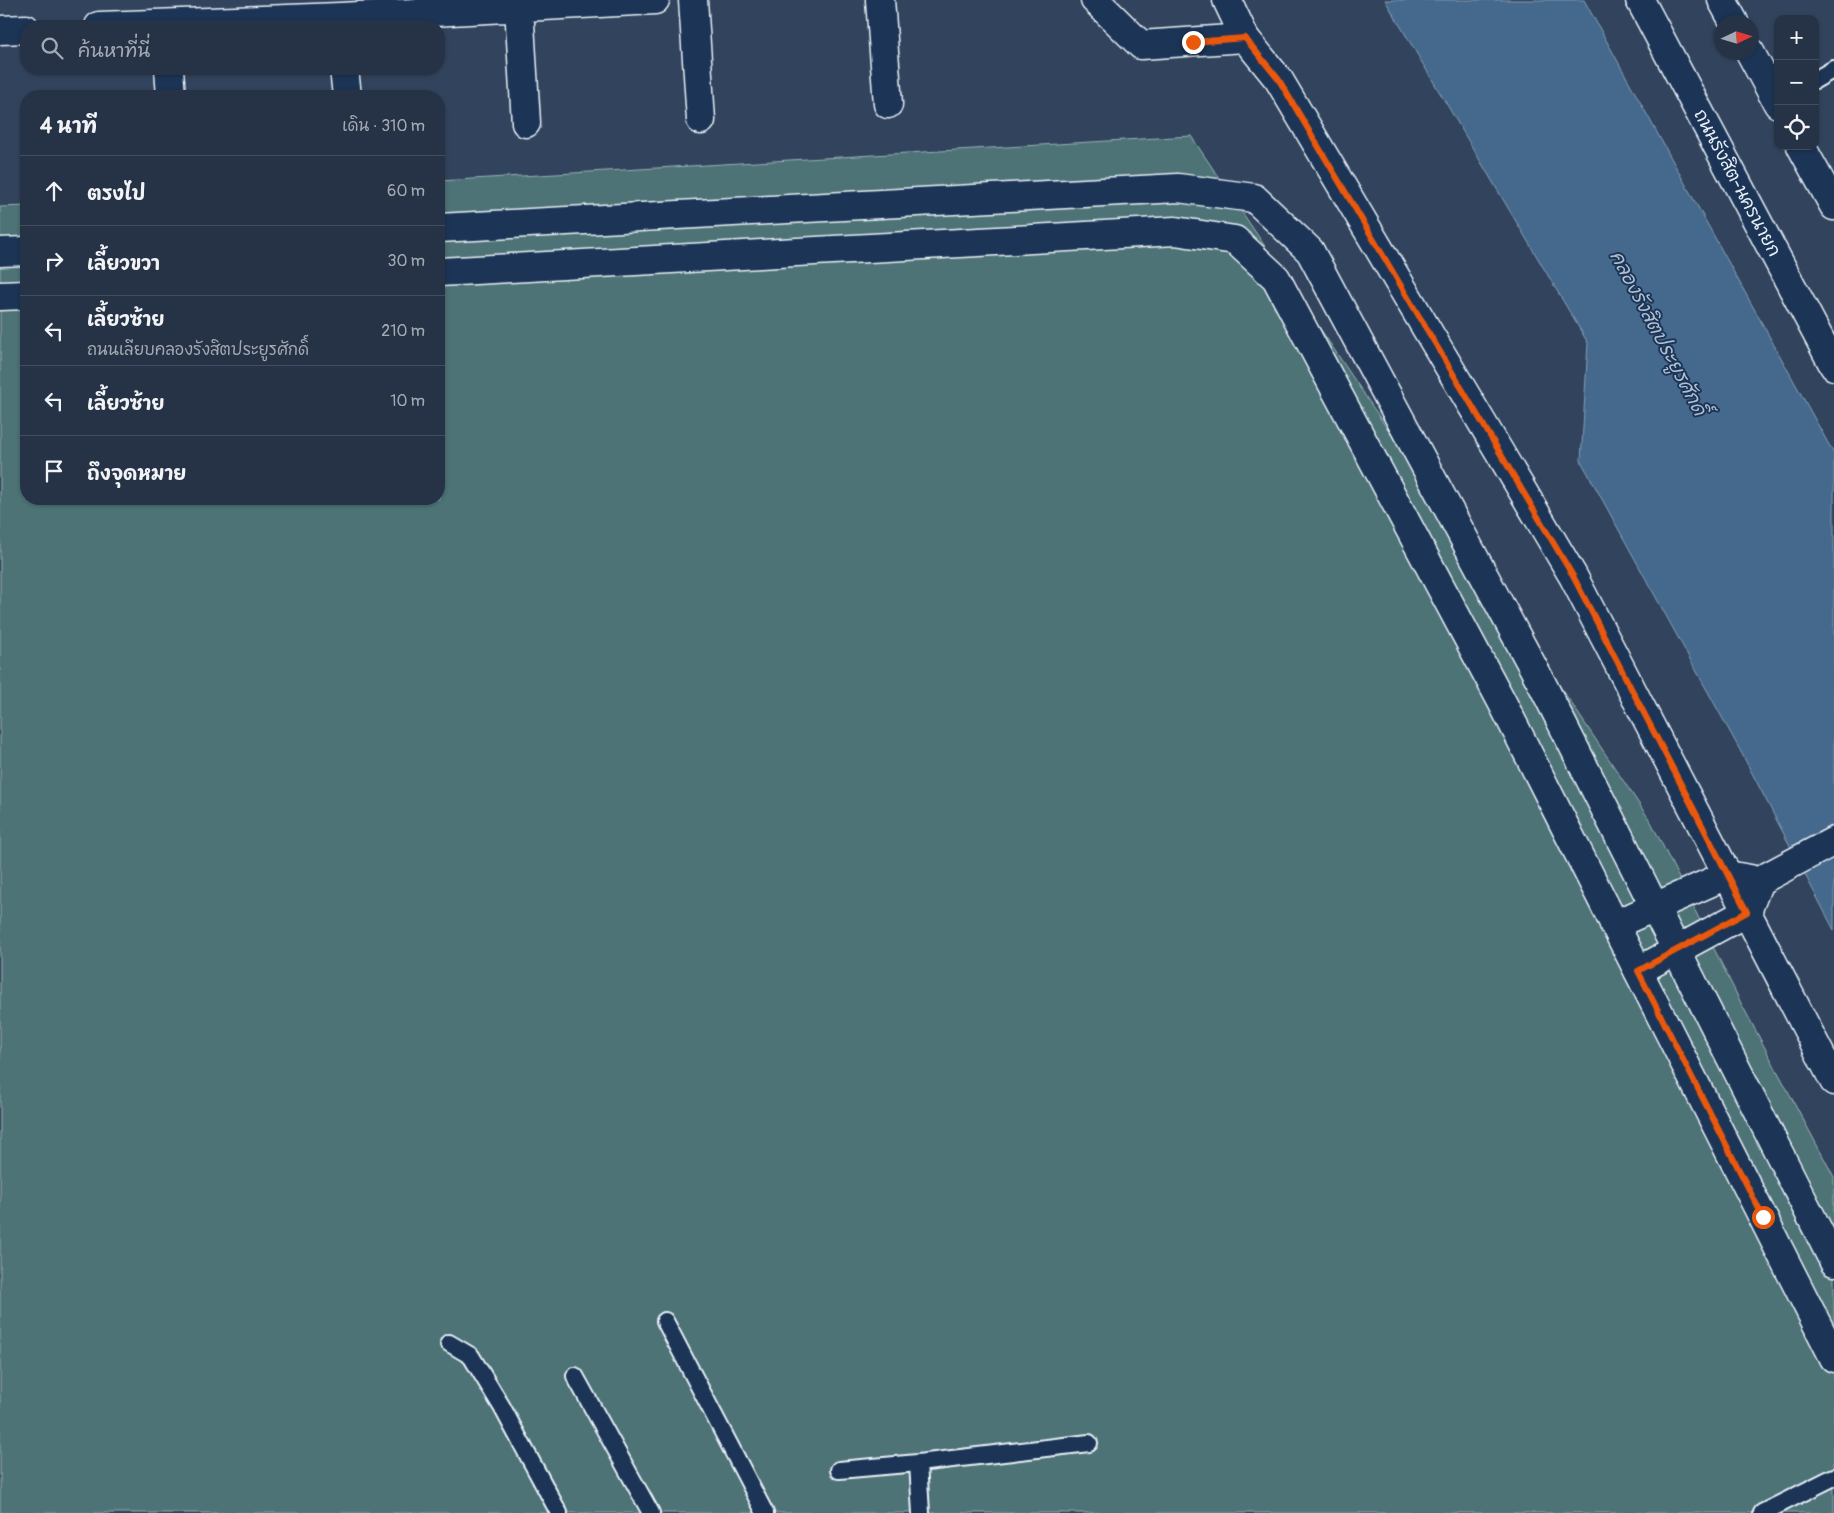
<!DOCTYPE html>
<html lang="th">
<meta charset="utf-8">
<style>
body{margin:0;font-family:Pangolin,"Playpen Sans Thai",sans-serif;background:#323f51;color:#f1f3f6}
.controls{position:absolute;right:15px;top:15px;display:grid;overflow:hidden;border-radius:10px;box-shadow:0 1px 4px #0004}
.controls button{width:45px;height:45px;display:grid;place-items:center;padding:0;border:0;border-bottom:1px solid #424e5f;background:#263346;color:#f1f3f6;font:25px sans-serif}
.compass{position:absolute;left:1714px;top:15px;width:45px;height:45px;border-radius:50%;background:#263346;box-shadow:0 1px 4px #0004;rotate:86deg}
.stop{position:absolute;width:15px;height:15px;margin:-11px;border:4px solid #ea580c;border-radius:50%;background:#fff}
.stop.end{background:#ea580c;border-color:#fff;box-shadow:0 1px 5px #0008}
.list{margin:0;padding:0;list-style:none}
h2{display:flex;justify-content:space-between;align-items:center;height:65px;margin:0;padding:0 20px;font-size:21px}
h2 small{font-size:16px;font-weight:400;color:#a4aab3}
.list li{display:grid;grid-template-columns:32px 1fr auto;gap:15px;align-items:center;box-sizing:border-box;height:70px;padding:0 20px;border-top:1px solid #424e5f}
.list b{display:block;font-size:19px;white-space:nowrap}
.list p{margin:0;font-size:16px;white-space:nowrap;color:#a4aab3}
.list em{font-size:16px;font-style:normal;color:#a4aab3}
.icon{flex:none;width:28px;height:28px;fill:none;stroke:currentColor;stroke-width:2;stroke-linecap:round;stroke-linejoin:round}
.map{position:relative;flex:none;width:1834px;height:1513px;overflow:hidden}
.search{position:absolute;background:#263346;box-shadow:0 1px 4px #0004;left:20px;top:20px;width:425px;height:55px;display:flex;align-items:center;gap:12px;box-sizing:border-box;padding:0 18px;border-radius:20px;color:#a4aab3;font-size:19px}
.panel{position:absolute;background:#263346;box-shadow:0 1px 4px #0004;left:20px;top:90px;width:425px;height:415px;border-radius:20px}
.map>svg:first-child{display:block}
</style>
<div class="map">
<svg width="1834" height="1513" viewBox="0 0 1834 1513">
<rect width="100%" height="100%" fill="#32445d"/>
<filter id="ink" filterUnits="userSpaceOnUse"><feTurbulence type="fractalNoise" baseFrequency=".02" numOctaves="2"/><feDisplacementMap in="SourceGraphic" scale="10" xChannelSelector="R" yChannelSelector="G"/><feConvolveMatrix kernelMatrix="1 2 1 2 8 2 1 2 1" color-interpolation-filters="sRGB"/></filter>
<g filter="url(#ink)">
<path fill="#4d7376" stroke="#9ab2b7" d="M1191 136 1651 822 1742 1005 1834 1177V1513H0V207L26 206V499H439V181Z"/>
<path fill="#45698c" stroke="#869fb7" d="M1385 0H1584L1834 454V930L1741 752 1581 461 1588 343Z"/>
<g fill="none" stroke-linecap="round" stroke-linejoin="round">
<defs>
<path id="service" d="M1815 80 1834 69
M665 1321 765 1513
M449 1343 471 1356 502 1407 559 1513
M575 1376 651 1513
M839 1470 918 1463
M921 1513 918 1463 1089 1443
M1762 1513 1834 1477"/>
<path id="minor" d="M693 0 701 120
M880 0 888 104
M1095 0 1141 45 1245 38
M519 7 526 123
M99 26 340 17 655 0
M0 30 26 29
M169 69 171 96
M344 69 347 96
M439 228 1178 188 1254 198 1310 251 1541 682 1834 1262
M0 252 26 251
M439 272 1175 231 1235 240 1276 278 1502 702 1834 1358
M0 296 26 295
M1614 925 1727 875 1750 879
M1638 971 1747 912 1759 881 1834 841"/>
<path id="tertiary" d="M1227 0 1245 38 1279 80 1573 576 1834 1081"/>
<path id="primary" d="M1640 0 1834 366
M1722 0 1734 22
M1750 52 1778 104
M1801 146 1834 206"/>
</defs>
<use href="#service" stroke="#e8f1f8" stroke-width="20"/>
<use href="#minor" stroke="#e8f1f8" stroke-width="31"/>
<use href="#tertiary" stroke="#e8f1f8" stroke-width="31"/>
<use href="#primary" stroke="#e8f1f8" stroke-width="31"/>
<use href="#service" stroke="#1d3557" stroke-width="16"/>
<use href="#minor" stroke="#1d3557" stroke-width="28"/>
<use href="#tertiary" stroke="#1d3557" stroke-width="28"/>
<use href="#primary" stroke="#1d3557" stroke-width="28"/>
</g>
</g>
<g fill="none" stroke-linecap="round" stroke-linejoin="round" filter="url(#ink)">
<path stroke="#ea580c" stroke-width="6" d="M1193 42 1245 38 1279 80 1573 576 1747 912 1638 971 1763 1217"/>
</g>
<g text-anchor="middle" dominant-baseline="central" stroke-width="4" stroke-linejoin="round" paint-order="stroke">
<g font-size="18" fill="#e8f1f8" stroke="#1d3557">
<text transform="translate(1737 183) rotate(62)">ถนนรังสิต-นครนายก</text>
</g>
<g font-size="19" font-style="italic" fill="#afc1d2" stroke="#1d3557">
<text transform="translate(1658 333) rotate(62)">คลองรังสิตประยูรศักดิ์</text>
</g>
</g>
</svg>
<div class="controls">
<button>+</button>
<button>−</button>
<button><svg class="icon" aria-label="locate" viewBox="0 0 24 24"><circle cx="12" cy="12" r="6"/><path d="M12 2v4M12 18v4M2 12h4M18 12h4"/></svg></button>
</div>
<svg class="compass" viewBox="-18 -18 36 36"><path d="M0-13l5 13h-10z" fill="#e53935"/><path d="M0 13l5-13h-10z" fill="#a4aab3"/></svg>
<div class="stop" style="left:1763px;top:1217px"></div>
<div class="stop end" style="left:1193px;top:42px"></div>
<div class="search"><svg class="icon" aria-label="search" viewBox="0 0 24 24"><circle cx="10" cy="10" r="6"/><path d="M15 15l6 6"/></svg>ค้นหาที่นี่</div>
<section class="panel">
<h2>4 นาที<small>เดิน · 310 m</small></h2>
<ul class="list">
<li><svg class="icon" aria-label="ahead" viewBox="0 0 24 24"><path d="M12 20V5M6 11l6-6 6 6"/></svg><div><b>ตรงไป</b></div><em>60 m</em></li>
<li><svg class="icon" aria-label="right" viewBox="0 0 24 24"><path d="M7 20v-9h11M14 6l5 5-5 5"/></svg><div><b>เลี้ยวขวา</b></div><em>30 m</em></li>
<li><svg class="icon" aria-label="left" viewBox="0 0 24 24"><path d="M17 20v-9H6M10 6l-5 5 5 5"/></svg><div><b>เลี้ยวซ้าย</b><p>ถนนเลียบคลองรังสิตประยูรศักดิ์</p></div><em>210 m</em></li>
<li><svg class="icon" aria-label="left" viewBox="0 0 24 24"><path d="M17 20v-9H6M10 6l-5 5 5 5"/></svg><div><b>เลี้ยวซ้าย</b></div><em>10 m</em></li>
<li><svg class="icon" aria-label="arrive" viewBox="0 0 24 24"><path d="M6 21V4h12l-3 4 3 4H6"/></svg><div><b>ถึงจุดหมาย</b></div></li>
</ul>
</section>
</div>
